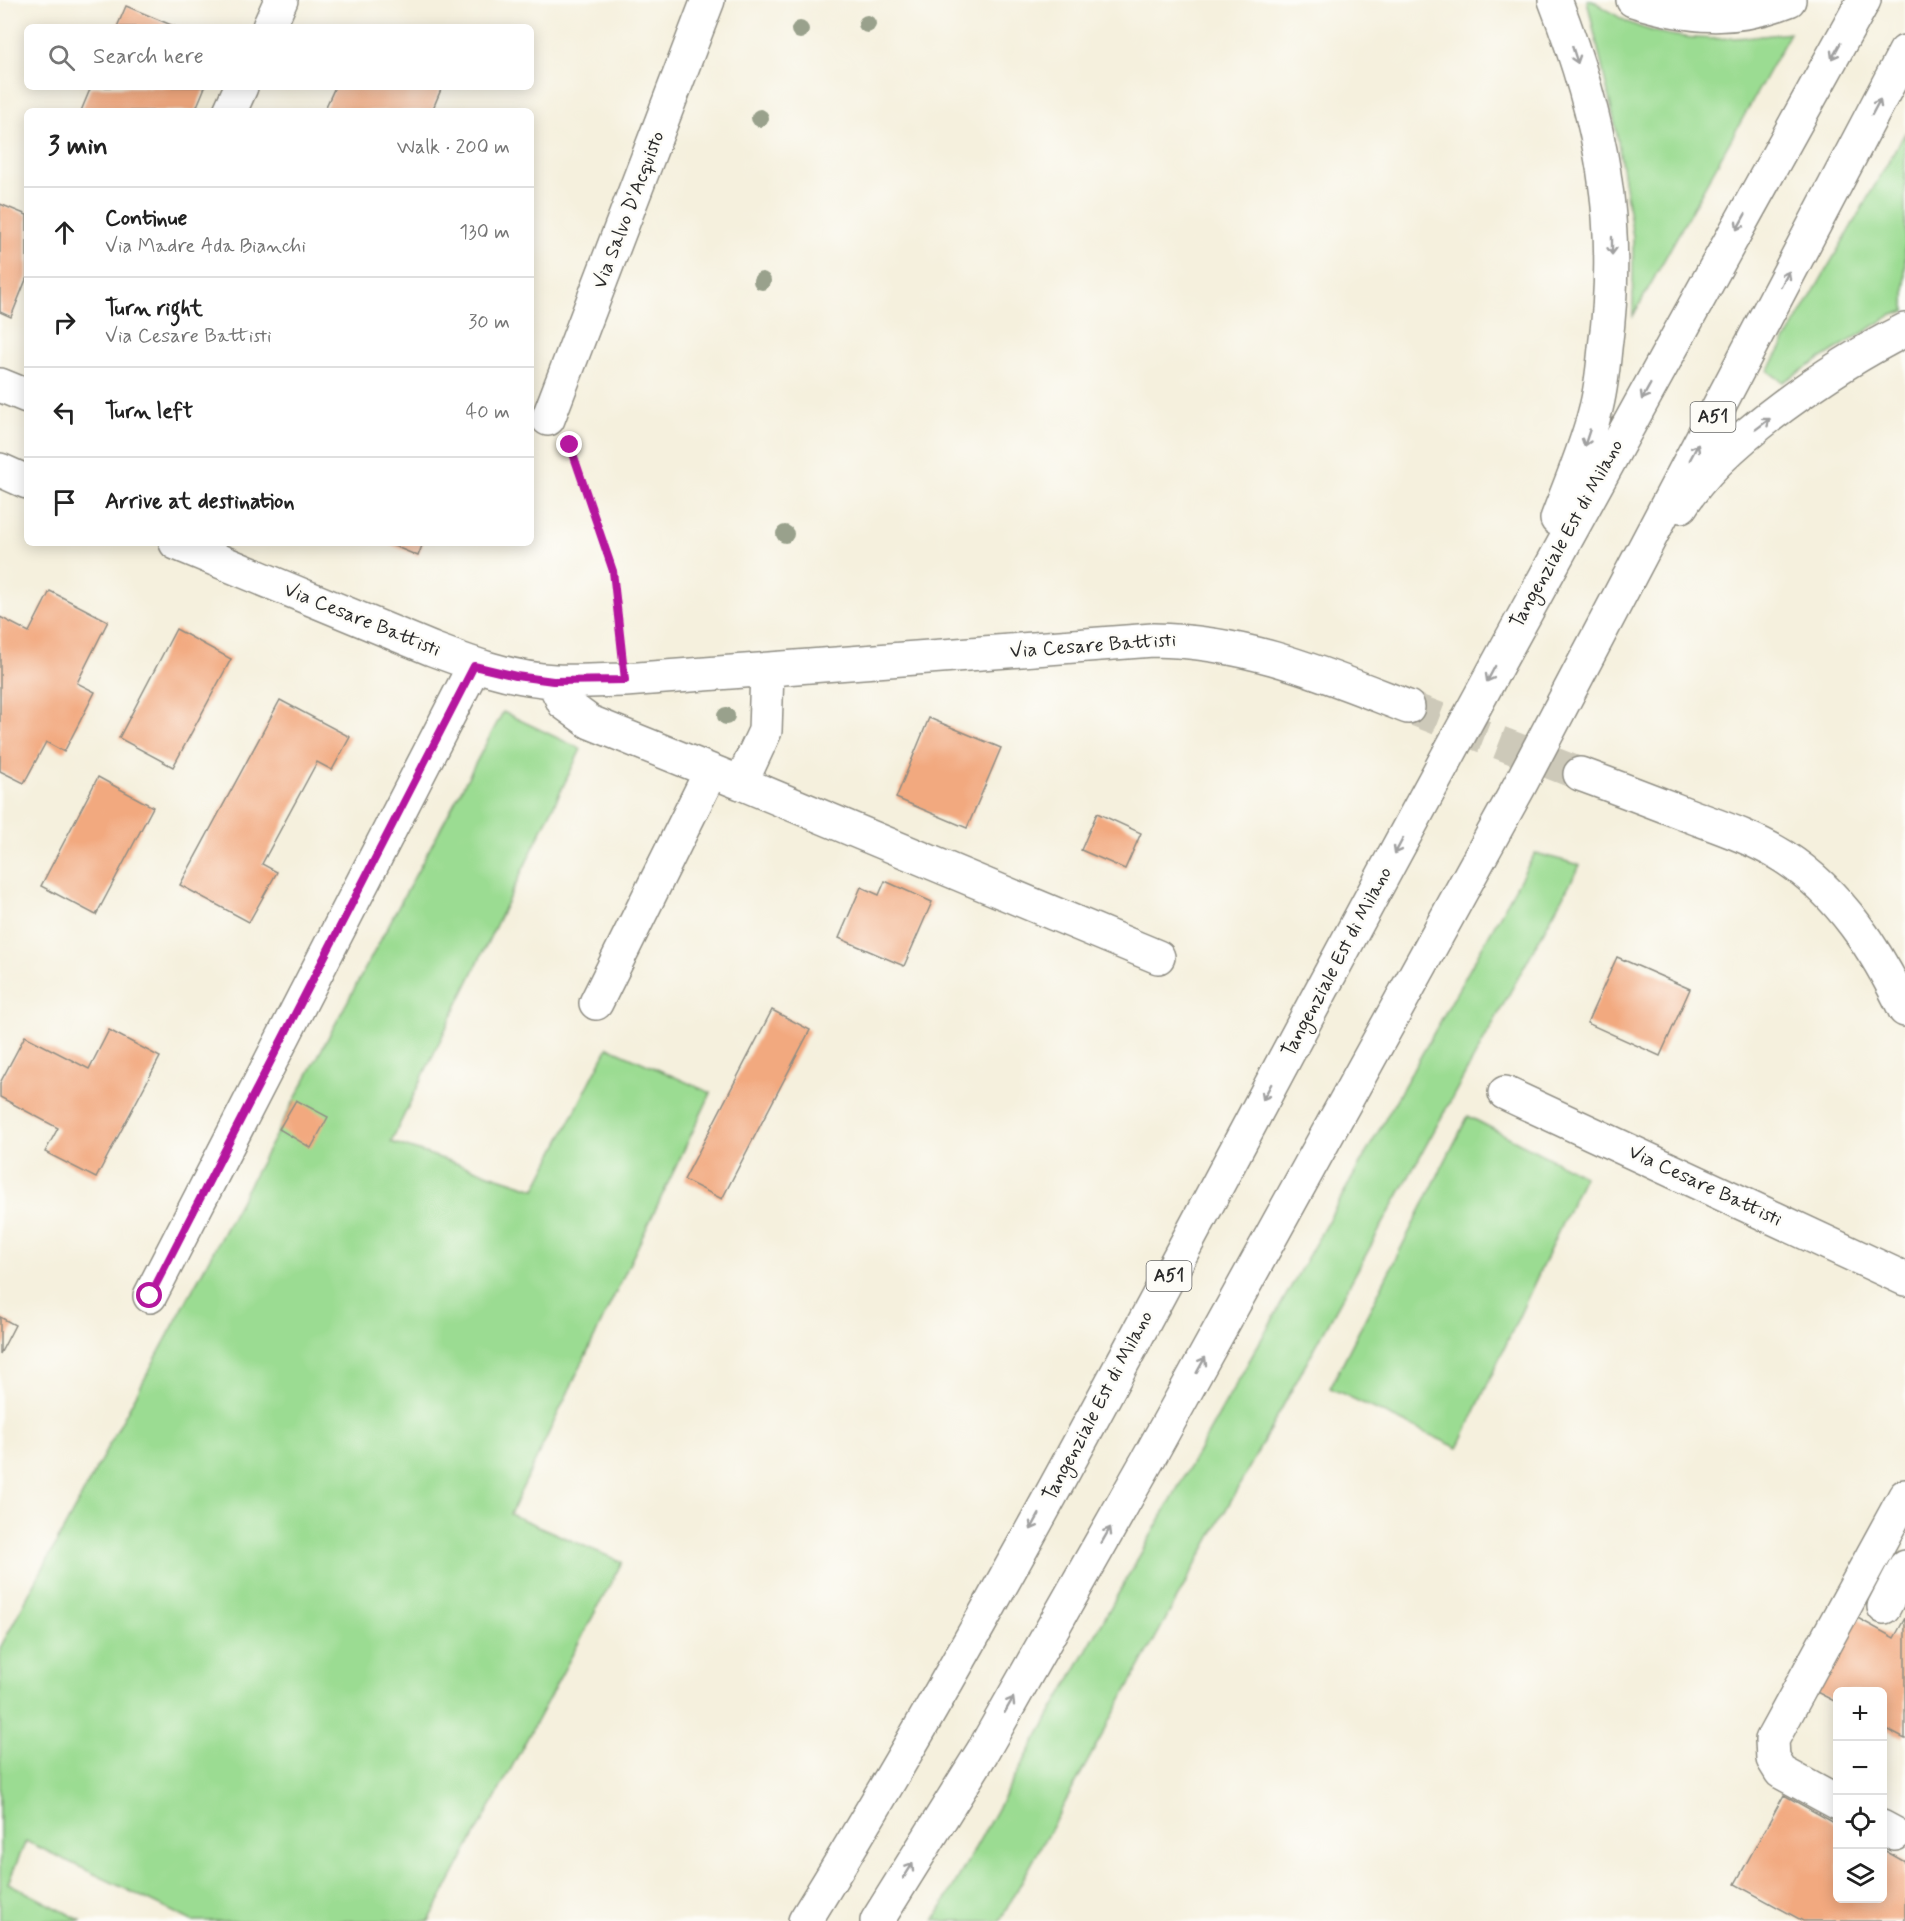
<!DOCTYPE html>
<meta charset="utf-8">
<style>
body{margin:0;font-family:Mynerve,sans-serif;background:#f6f6f6;color:#222}
.controls{position:absolute;right:18px;bottom:18px;display:grid;overflow:hidden;border-radius:9px;box-shadow:0 3px 15px #0003}
.controls button{width:54px;height:54px;display:grid;place-items:center;padding:0;border:0;border-bottom:2px solid #e0e0e0;background:#fff;color:#222;font:30px sans-serif}
.stop{position:absolute;width:18px;height:18px;margin:-14px;border:4px solid #b5179e;border-radius:50%;background:#fff}
.stop.end{background:#b5179e;border-color:#fff;box-shadow:0 2px 6px #0008}
.list{margin:0;padding:0;list-style:none}
h2{display:flex;justify-content:space-between;align-items:center;height:78px;margin:0;padding:0 24px;font-size:26px}
h2 small{font-size:20px;font-weight:400;color:#767676}
.list li{display:grid;grid-template-columns:39px 1fr auto;gap:18px;align-items:center;box-sizing:border-box;height:90px;padding:0 24px;border-top:2px solid #e0e0e0}
.list b{display:block;font-size:22px;white-space:nowrap}
.list p{margin:0;font-size:20px;white-space:nowrap;color:#767676}
.list em{font-size:20px;font-style:normal;color:#767676}
.icon{flex:none;width:33px;height:33px;fill:none;stroke:currentColor;stroke-width:2;stroke-linecap:round;stroke-linejoin:round}
.map{position:relative;flex:none;width:1905px;height:1921px;overflow:hidden}
.search{position:absolute;background:#fff;box-shadow:0 3px 15px #0003;left:24px;top:24px;width:510px;height:66px;display:flex;align-items:center;gap:15px;box-sizing:border-box;padding:0 21px;border-radius:9px;color:#767676;font-size:22px}
.panel{position:absolute;background:#fff;box-shadow:0 3px 15px #0003;left:24px;top:108px;width:510px;height:438px;border-radius:9px}
.map>svg:first-child{display:block}
</style>
<div class="map">
<svg width="1905" height="1921" viewBox="0 0 1905 1921">
<rect width="100%" height="100%" fill="#fdfcf7"/>
<filter id="ink" filterUnits="userSpaceOnUse"><feTurbulence type="fractalNoise" baseFrequency=".0167" numOctaves="2"/><feDisplacementMap in="SourceGraphic" scale="12" xChannelSelector="R" yChannelSelector="G"/><feConvolveMatrix kernelMatrix="1 2 1 2 8 2 1 2 1" color-interpolation-filters="sRGB"/></filter>
<filter id="wash" filterUnits="userSpaceOnUse"><feTurbulence type="fractalNoise" baseFrequency=".008" numOctaves="4" result="noise"/><feDisplacementMap in="SourceGraphic" scale="24" xChannelSelector="R" yChannelSelector="G"/><feGaussianBlur stdDeviation="1.35" result="paint"/><feColorMatrix in="noise" values="0 0 0 0 0 0 0 0 0 0 0 0 0 0 0 0 0 1.4 0 .05"/><feComposite in="paint" operator="in"/></filter>
<g filter="url(#wash)">
<rect width="100%" height="100%" fill="#f5f0dd"/>
<path fill="#9bdc92" stroke="#63845e" stroke-width="1.5" d="M1587 0H1592C1605 8 1619 18 1632 24 1683 45 1737 39 1790 33L1633 316V237L1616 129Z
M1905 133V311L1890 316 1783 382 1768 371Z
M503 712 581 749 391 1142 535 1189 608 1047 711 1093 510 1514 622 1562 429 1921H192L26 1841 8 1883 82 1921H0V1648Z
M1535 853 1580 865 1000 1921H934Z
M1468 1116 1584 1176 1458 1448 1330 1388Z"/>
<g id="blocks">
<path fill="#f2a97f" d="M126 6 176 27H117Z
M91 87H205L195 111H81Z
M335 87H442L432 111H324Z
M0 204 27 215V277L11 317 0 312Z
M387 543H423L418 556Z
M50 591 108 621 77 683 95 692 64 752 46 742 24 783 0 771V617L29 632Z
M176 629 231 659 173 767 119 738Z
M280 700 350 737 332 770 317 762 262 864 277 872 249 922 180 885Z
M929 718 1001 748 967 828 896 798Z
M98 777 153 807 96 915 41 886Z
M1097 813 1141 833 1125 869 1081 850Z
M885 881 932 902 904 966 839 938 861 887 879 895Z
M1617 957 1690 989 1660 1056 1587 1023Z
M772 1010 810 1030 722 1199 684 1180Z
M109 1030 160 1057 96 1178 45 1152 58 1128 0 1097V1083L25 1036 89 1069Z
M296 1100 328 1117 311 1148 279 1129Z
M0 1317 15 1325 0 1354Z
M1843 1610 1894 1638 1905 1618V1739L1882 1727V1692H1838V1703L1803 1685Z
M1784 1795 1838 1825V1898H1882V1849L1905 1862V1921H1803L1735 1884Z"/>
</g>
</g>
<g filter="url(#ink)">
<use href="#blocks" fill-opacity="0" stroke="#908e84" stroke-width="1.5"/>
<g fill="none" stroke-linecap="round" stroke-linejoin="round">
<path stroke="#cdc9b9" stroke-width="33" stroke-dasharray="33 16" stroke-linecap="butt" d="M1408 707 1580 774"/>
<defs>
<path id="minor" d="M269 27 281 0
M230 111 241 87
M0 385 27 396
M548 419 708 0
M0 470 27 482
M176 543 432 649C472 664 512 679 555 681 578 682 602 680 625 680L1153 640C1247 641 1323 674 1408 707
M553 681 564 703 590 722 741 783 765 731 767 671
M1580 774C1619 788 1657 803 1696 818 1726 829 1757 840 1784 857 1840 893 1877 951 1905 1010
M741 783 1158 957
M596 1003 711 771
M1505 1093 1905 1279
M150 1296 474 666
M1884 1607 1905 1567
M1838 1803 1781 1772 1773 1759 1772 1740 1905 1496
M1882 1827 1895 1834"/>
<path id="highway" d="M1555 0C1601 119 1622 221 1605 348 1603 369 1601 391 1595 412 1586 448 1570 484 1557 519
M1633 0C1688 17 1733 22 1789 0
M1681 506C1721 441 1837 364 1905 330
M805 1921C994 1615 1159 1293 1329 976 1504 649 1684 324 1864 0
M877 1921 983 1751 1150 1456 1521 783 1905 52"/>
</defs>
<use href="#minor" stroke="#908e84" stroke-width="36"/>
<use href="#highway" stroke="#908e84" stroke-width="36"/>
<path stroke="#908e84" stroke-width="4" stroke-dasharray="4.5 4.5" stroke-linecap="butt" d="M570 445 613 571 622 646"/>
<use href="#minor" stroke="#fff" stroke-width="33"/>
<use href="#highway" stroke="#fff" stroke-width="33"/>
</g>
<g fill="#99a18c">
<circle cx="867" cy="24" r="9"/>
<circle cx="800" cy="30" r="9"/>
<circle cx="760" cy="118" r="9"/>
<circle cx="762" cy="281" r="9"/>
<circle cx="785" cy="534" r="9"/>
<circle cx="726" cy="716" r="9"/>
</g>
<defs><path id="oneway-shaft" d="M-6 0H5M1.5-3L5.5 0L1.5 3" fill="none" stroke-width="1.6" stroke-linecap="round" stroke-linejoin="round" transform="scale(1.5)"/></defs>
<g stroke="#a0a0a0">
<use href="#oneway-shaft" transform="translate(1836 51) rotate(119)"/>
<use href="#oneway-shaft" transform="translate(1575 55) rotate(72)"/>
<use href="#oneway-shaft" transform="translate(1876 107) rotate(-62)"/>
<use href="#oneway-shaft" transform="translate(1741 222) rotate(119)"/>
<use href="#oneway-shaft" transform="translate(1612 246) rotate(90)"/>
<use href="#oneway-shaft" transform="translate(1785 279) rotate(-62)"/>
<use href="#oneway-shaft" transform="translate(1646 392) rotate(119)"/>
<use href="#oneway-shaft" transform="translate(1763 424) rotate(-37)"/>
<use href="#oneway-shaft" transform="translate(1587 438) rotate(108)"/>
<use href="#oneway-shaft" transform="translate(1694 452) rotate(-62)"/>
<use href="#oneway-shaft" transform="translate(1491 674) rotate(118)"/>
<use href="#oneway-shaft" transform="translate(1399 846) rotate(118)"/>
<use href="#oneway-shaft" transform="translate(1267 1092) rotate(118)"/>
<use href="#oneway-shaft" transform="translate(1201 1365) rotate(-61)"/>
<use href="#oneway-shaft" transform="translate(1035 1522) rotate(119)"/>
<use href="#oneway-shaft" transform="translate(1106 1535) rotate(-60)"/>
<use href="#oneway-shaft" transform="translate(1009 1705) rotate(-60)"/>
<use href="#oneway-shaft" transform="translate(908 1871) rotate(-58)"/>
</g>
</g>
<g fill="none" stroke-linecap="round" stroke-linejoin="round" filter="url(#ink)">
<path stroke="#b5179e" stroke-width="8" d="M150 1296 474 666 516 676 553 681 625 680 613 571 570 445"/>
</g>
<g text-anchor="middle" dominant-baseline="central" stroke-width="5" stroke-linejoin="round" paint-order="stroke">
<g fill="#fdfcf7" stroke="#6a6a68" stroke-width="1.5">
<rect x="1690.5" y="402" width="45" height="30" rx="4.5"/>
<rect x="1146.5" y="1261" width="45" height="30" rx="4.5"/>
</g>
<g font-size="18" font-weight="bold" fill="#2b2b2b">
<text x="1713" y="417">A51</text>
<text x="1169" y="1276">A51</text>
</g>
<g font-size="20" fill="#2b2b2b" stroke="#fdfcf7">
<text transform="translate(629 210) rotate(-69)">Via Salvo D'Acquisto</text>
<text transform="translate(1567 534) rotate(-61)">Tangenziale Est di Milano</text>
<text transform="translate(362 620) rotate(22)">Via Cesare Battisti</text>
<text transform="translate(1093 646) rotate(-4)">Via Cesare Battisti</text>
<text transform="translate(1337 962) rotate(-62)">Tangenziale Est di Milano</text>
<text transform="translate(1705 1186) rotate(25)">Via Cesare Battisti</text>
<text transform="translate(1098 1406) rotate(-62)">Tangenziale Est di Milano</text>
</g>
</g>
</svg>
<div class="controls">
<button>+</button>
<button>−</button>
<button><svg class="icon" aria-label="locate" viewBox="0 0 24 24"><circle cx="12" cy="12" r="6"/><path d="M12 2v4M12 18v4M2 12h4M18 12h4"/></svg></button>
<button><svg class="icon" aria-label="layers" viewBox="0 0 24 24"><path d="M12 4l9 5-9 5-9-5zM3 14l9 5 9-5"/></svg></button>
</div>
<div class="stop" style="left:150px;top:1296px"></div>
<div class="stop end" style="left:570px;top:445px"></div>
<div class="search"><svg class="icon" aria-label="search" viewBox="0 0 24 24"><circle cx="10" cy="10" r="6"/><path d="M15 15l6 6"/></svg>Search here</div>
<section class="panel">
<h2>3 min<small>Walk · 200 m</small></h2>
<ul class="list">
<li><svg class="icon" aria-label="ahead" viewBox="0 0 24 24"><path d="M12 20V5M6 11l6-6 6 6"/></svg><div><b>Continue</b><p>Via Madre Ada Bianchi</p></div><em>130 m</em></li>
<li><svg class="icon" aria-label="right" viewBox="0 0 24 24"><path d="M7 20v-9h11M14 6l5 5-5 5"/></svg><div><b>Turn right</b><p>Via Cesare Battisti</p></div><em>30 m</em></li>
<li><svg class="icon" aria-label="left" viewBox="0 0 24 24"><path d="M17 20v-9H6M10 6l-5 5 5 5"/></svg><div><b>Turn left</b></div><em>40 m</em></li>
<li><svg class="icon" aria-label="arrive" viewBox="0 0 24 24"><path d="M6 21V4h12l-3 4 3 4H6"/></svg><div><b>Arrive at destination</b></div></li>
</ul>
</section>
</div>
